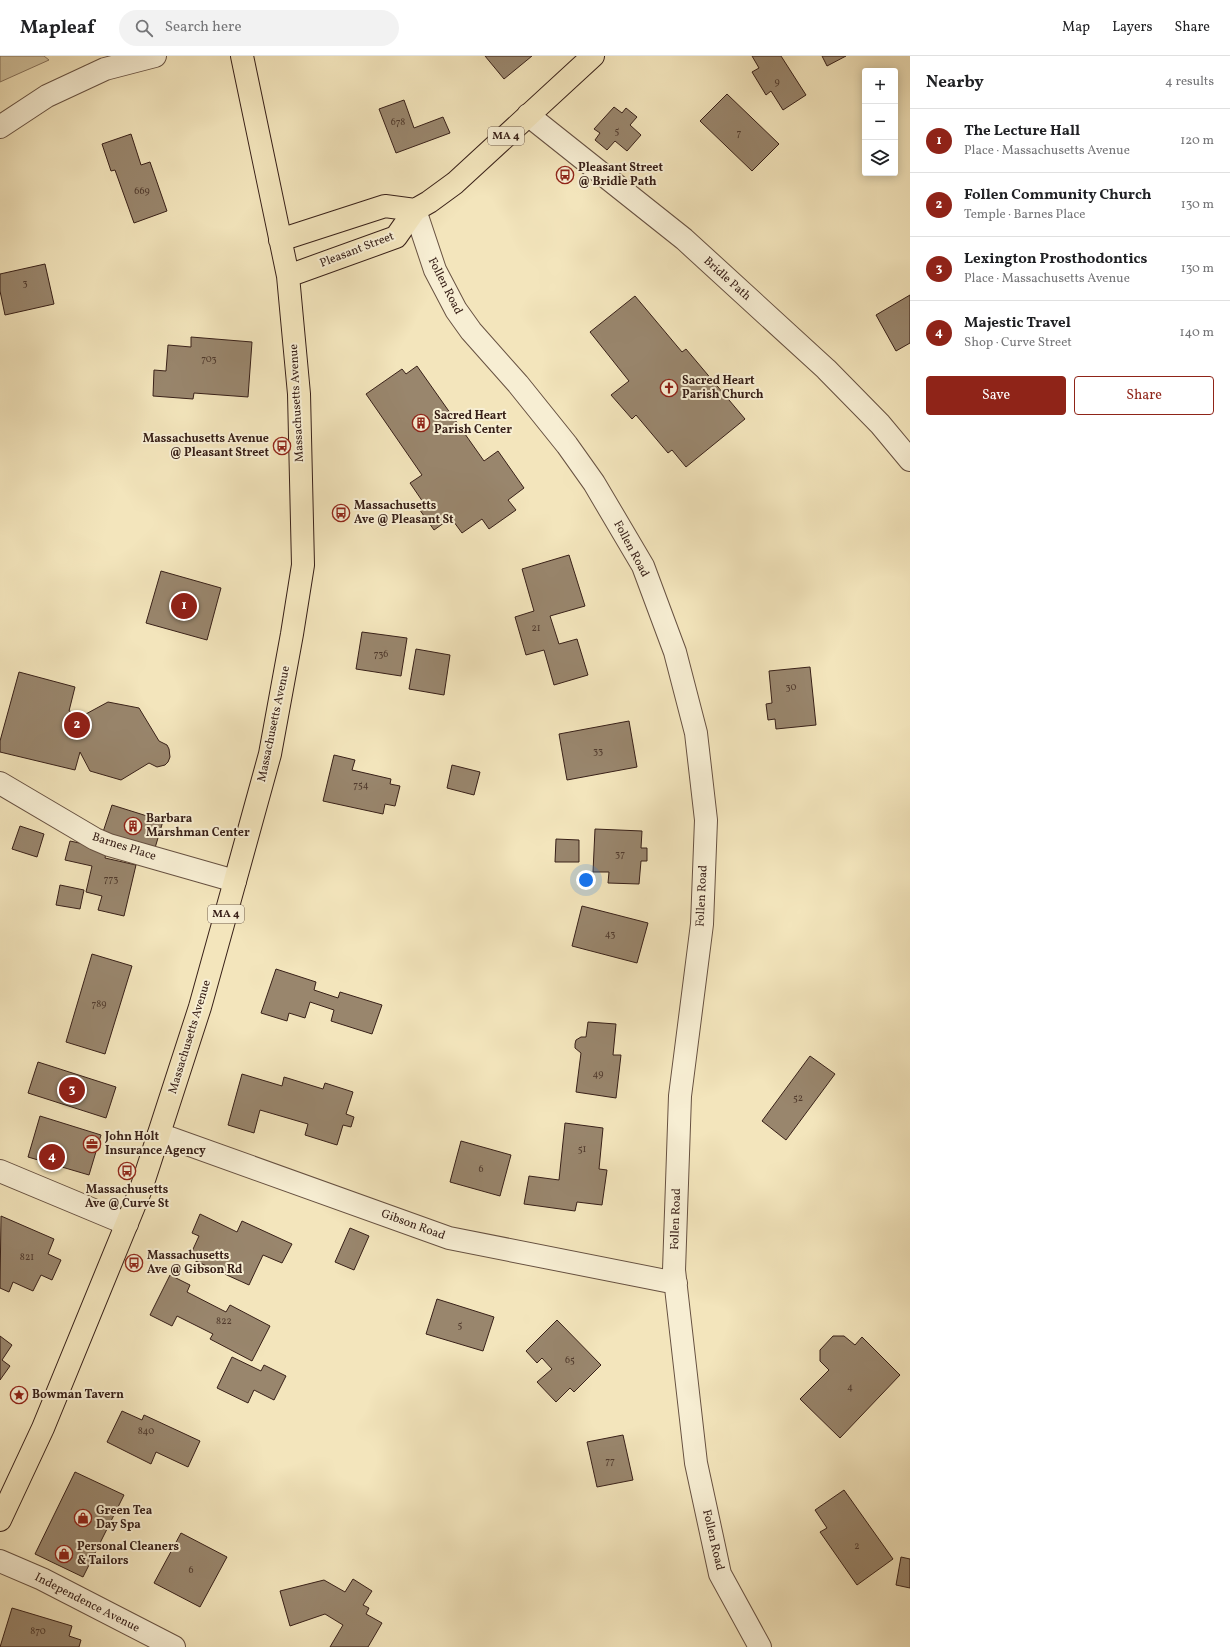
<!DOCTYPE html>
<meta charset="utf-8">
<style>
body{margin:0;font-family:Vollkorn,serif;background:#f2f2f2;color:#202124}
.controls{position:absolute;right:12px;top:12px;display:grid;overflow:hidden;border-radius:4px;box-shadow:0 2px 10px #0003}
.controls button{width:36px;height:36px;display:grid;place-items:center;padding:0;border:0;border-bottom:1px solid #e0e0e0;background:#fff;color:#202124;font:20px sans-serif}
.you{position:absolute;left:586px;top:824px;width:14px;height:14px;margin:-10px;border:3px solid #fff;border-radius:50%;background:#1a73e8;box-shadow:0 0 0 6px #1a73e833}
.badge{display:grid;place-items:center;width:26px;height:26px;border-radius:50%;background:#8f2418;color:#fff;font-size:13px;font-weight:700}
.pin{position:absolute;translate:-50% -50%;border:2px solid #fff;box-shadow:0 1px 4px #0006}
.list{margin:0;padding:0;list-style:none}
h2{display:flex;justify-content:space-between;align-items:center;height:52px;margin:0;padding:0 16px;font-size:17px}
h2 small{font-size:13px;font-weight:400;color:#757577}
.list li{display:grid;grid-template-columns:26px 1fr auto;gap:12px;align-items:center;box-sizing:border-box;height:64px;padding:0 16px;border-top:1px solid #e0e0e0}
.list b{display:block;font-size:15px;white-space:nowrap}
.list p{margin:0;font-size:13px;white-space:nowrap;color:#757577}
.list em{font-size:13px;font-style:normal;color:#757577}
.actions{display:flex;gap:8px;padding:12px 16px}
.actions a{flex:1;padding:9px 0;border:1px solid #8f2418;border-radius:4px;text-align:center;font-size:14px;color:#8f2418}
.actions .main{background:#8f2418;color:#fff}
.icon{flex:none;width:22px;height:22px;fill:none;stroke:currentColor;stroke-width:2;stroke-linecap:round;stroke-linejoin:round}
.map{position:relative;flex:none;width:910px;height:1591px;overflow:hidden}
header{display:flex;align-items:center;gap:24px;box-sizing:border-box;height:56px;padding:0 20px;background:#fff;border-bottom:1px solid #e0e0e0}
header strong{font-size:19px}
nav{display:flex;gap:22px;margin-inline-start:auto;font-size:14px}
.search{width:280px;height:36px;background:#f2f2f2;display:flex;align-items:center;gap:10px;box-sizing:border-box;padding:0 14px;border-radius:22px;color:#757577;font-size:15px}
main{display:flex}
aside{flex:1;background:#fff}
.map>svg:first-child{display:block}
</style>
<header>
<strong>Mapleaf</strong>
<div class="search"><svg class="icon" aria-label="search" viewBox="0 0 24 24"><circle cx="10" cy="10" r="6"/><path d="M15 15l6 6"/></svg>Search here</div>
<nav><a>Map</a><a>Layers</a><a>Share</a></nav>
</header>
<main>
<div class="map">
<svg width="910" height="1591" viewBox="0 0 910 1591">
<rect width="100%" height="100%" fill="#f3e5bc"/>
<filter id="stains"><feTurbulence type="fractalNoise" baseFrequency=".005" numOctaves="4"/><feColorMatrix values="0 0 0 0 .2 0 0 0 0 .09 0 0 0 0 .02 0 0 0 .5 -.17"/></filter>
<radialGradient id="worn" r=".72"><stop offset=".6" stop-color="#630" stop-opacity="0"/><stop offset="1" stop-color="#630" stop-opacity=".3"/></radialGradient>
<path fill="#d3c4a0" stroke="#86725c" d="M0 0H44L49 4 0 26Z"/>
<path fill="#99866d" stroke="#382018" d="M485 0H532L504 23Z
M752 0H781L806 39 783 54 771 35 766 39 752 16 759 12Z
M822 0H846L827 10Z
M727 38 779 88 752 115 700 65Z
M404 44 414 72 443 61 450 77 396 97 379 53Z
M614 51 622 57 626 52 637 61 630 69 641 79 627 95 615 85 607 94 595 84 600 77 594 73Z
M131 78 141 109 150 106 167 155 134 167 115 114 111 115 102 88Z
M45 208 54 248 5 259 0 235V218Z
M910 239V287L896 295 876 259Z
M635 240 682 296 686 293 745 363 686 411 672 394 668 397 636 359 632 363 611 339 629 325 590 276Z
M191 281 252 286 248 341 194 337 193 343 153 340 154 314 166 315 168 289 191 291Z
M417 310 484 405 498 395 524 432 508 444 516 454 489 473 482 463 462 477 451 462 434 474 417 450 423 446 410 427 422 419 366 338 402 313 406 318Z
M569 499 585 550 550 560 559 588 577 583 588 619 554 629 544 594 526 599 515 561 534 555 522 513Z
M161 515 221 532 207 584 146 567Z
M362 576 407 582 401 620 356 613Z
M416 593 450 599 444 639 409 633Z
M810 611 816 669 776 673 775 663 768 664 766 648 772 647 769 615Z
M19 616 75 631 69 655 84 659 108 646 139 652 159 685 167 689 169 693 170 701 168 706 165 709 157 711 149 707 121 724 90 715 80 696 75 714 0 696V685Z
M629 665 637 711 567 724 559 678Z
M334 699 355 704 352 714 391 723 390 728 400 730 395 750 385 748 383 758 323 745Z
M452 709 480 716 474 739 447 732Z
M112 749 163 765 155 792 103 776Z
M20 770 44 778 37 801 12 793Z
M595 773 642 775 641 792H647V805H641L639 828 608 827 609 816H593Z
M556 783 579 784V806H555Z
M70 785 107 793 105 802 136 809 124 860 98 854 102 840 86 836 92 810 65 804Z
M60 829 84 834 80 853 56 849Z
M582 850 648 867 637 907 572 890Z
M92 898 132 910 105 998 66 986Z
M276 913 316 926 314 934 338 942 340 936 382 949 372 978 331 965 334 954 310 946 305 962 289 957 287 965 261 957Z
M588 966 616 968 613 999H621L616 1042 576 1036 581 997 575 992V988L576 984 581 981H586Z
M810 1000 835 1018 786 1084 762 1065Z
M38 1006 116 1031 106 1062 28 1037Z
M242 1018 282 1030 284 1021 323 1033 325 1027 353 1036 346 1058 354 1061 351 1071 343 1069 337 1089 305 1079 308 1068 260 1054 254 1077 228 1069Z
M40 1060 101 1079 89 1119 28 1101Z
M565 1067 603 1072 599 1113 607 1114 602 1149 577 1146 575 1155 524 1148 529 1120 559 1124Z
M461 1085 511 1099 500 1140 450 1126Z
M200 1158 237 1176 242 1165 292 1188 282 1207 263 1199 249 1229 189 1202 199 1180 192 1177Z
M1 1160 54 1183 48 1198 61 1204 52 1224 41 1219 33 1235 13 1226 9 1236 0 1232Z
M350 1172 369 1180 354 1214 335 1206Z
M170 1219 190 1229 187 1236 226 1256 230 1249 270 1270 252 1305 210 1283 213 1278 177 1260 172 1270 150 1259Z
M437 1243 494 1261 483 1295 426 1278Z
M557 1264 601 1309 574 1336 570 1332 556 1346 537 1326 552 1313 542 1302 537 1307 526 1295Z
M0 1280 12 1289 2 1304 10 1310 0 1324Z
M833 1280H844L855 1289 862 1281 900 1319 840 1382 800 1343 829 1314 820 1305V1294Z
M232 1301 261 1315 264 1309 286 1320 274 1344 254 1334 248 1347 217 1332Z
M122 1355 142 1364 144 1359 200 1385 188 1411 156 1396 151 1408 107 1386Z
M623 1379 633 1424 597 1431 587 1386Z
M75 1416 124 1439 83 1521 35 1498Z
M844 1434 893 1503 857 1529 820 1476 827 1472 815 1454Z
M181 1477 227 1501 200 1551 154 1527Z
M901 1501 910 1503V1532L896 1529Z
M353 1523 372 1535 363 1549 369 1552 366 1558 382 1567 368 1591H330L343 1569 325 1558 290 1570 280 1535 324 1524 345 1536Z
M12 1552 72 1570 69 1580 81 1584 79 1591H0Z"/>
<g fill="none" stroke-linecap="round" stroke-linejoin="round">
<defs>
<path id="minor" d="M528 59 684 183 826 313 880 368 910 404
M0 71 47 40 105 13 155 0
M415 154 435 214 456 254 471 275 518 328 567 389 594 427 643 510 675 596 696 677 706 764 702 868 680 1040 674 1214 696 1407 720 1518 760 1591
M0 727 95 783 109 789 235 825
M159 1078 449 1182 676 1227
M0 1115 127 1168
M0 1505 42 1523 174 1591"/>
<path id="major" d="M280 184 385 150 415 154
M288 220 396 181 415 154 429 146 455 127 593 0
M0 1464 43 1372 141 1133 200 951 235 825 270 698 292 578 303 509 299 338 288 220 242 0"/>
</defs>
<use href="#minor" stroke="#675141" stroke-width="24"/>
<use href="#major" stroke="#382018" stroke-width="24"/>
<use href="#minor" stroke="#f7eed3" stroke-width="22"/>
<use href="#major" stroke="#f3e5bc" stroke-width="22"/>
</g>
<defs>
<symbol id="bus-ring" viewBox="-11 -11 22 22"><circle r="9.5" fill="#f7eed3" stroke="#8f2418" stroke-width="1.5"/><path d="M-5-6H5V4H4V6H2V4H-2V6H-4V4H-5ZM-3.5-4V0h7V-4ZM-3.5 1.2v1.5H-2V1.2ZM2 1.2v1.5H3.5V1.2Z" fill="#8f2418"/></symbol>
<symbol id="church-ring" viewBox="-11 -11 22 22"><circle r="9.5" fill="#f7eed3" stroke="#8f2418" stroke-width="1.5"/><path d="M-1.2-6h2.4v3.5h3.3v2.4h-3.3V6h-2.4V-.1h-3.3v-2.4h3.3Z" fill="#8f2418"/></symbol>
<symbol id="building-ring" viewBox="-11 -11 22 22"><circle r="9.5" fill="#f7eed3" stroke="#8f2418" stroke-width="1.5"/><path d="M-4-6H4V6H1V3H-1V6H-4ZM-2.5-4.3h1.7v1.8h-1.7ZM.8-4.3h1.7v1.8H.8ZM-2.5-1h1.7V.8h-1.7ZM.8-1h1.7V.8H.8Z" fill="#8f2418"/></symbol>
<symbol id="office-ring" viewBox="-11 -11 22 22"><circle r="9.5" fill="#f7eed3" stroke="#8f2418" stroke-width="1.5"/><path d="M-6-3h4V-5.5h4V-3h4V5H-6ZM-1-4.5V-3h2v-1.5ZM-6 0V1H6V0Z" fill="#8f2418"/></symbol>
<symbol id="sight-ring" viewBox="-11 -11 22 22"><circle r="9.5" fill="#f7eed3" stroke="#8f2418" stroke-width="1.5"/><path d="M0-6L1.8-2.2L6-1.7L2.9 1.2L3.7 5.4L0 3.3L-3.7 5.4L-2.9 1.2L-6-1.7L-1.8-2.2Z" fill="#8f2418"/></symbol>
<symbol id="shop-ring" viewBox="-11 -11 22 22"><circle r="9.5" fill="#f7eed3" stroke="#8f2418" stroke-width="1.5"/><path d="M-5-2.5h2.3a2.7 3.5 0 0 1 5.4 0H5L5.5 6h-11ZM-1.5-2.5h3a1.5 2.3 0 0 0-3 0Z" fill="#8f2418"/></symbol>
</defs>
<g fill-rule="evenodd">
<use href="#bus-ring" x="555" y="109" width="20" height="20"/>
<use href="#church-ring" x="659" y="322" width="20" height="20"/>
<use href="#building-ring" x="411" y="357" width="20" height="20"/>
<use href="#bus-ring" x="272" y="380" width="20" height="20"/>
<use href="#bus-ring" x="331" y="447" width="20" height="20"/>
<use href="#building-ring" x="123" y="760" width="20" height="20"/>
<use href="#office-ring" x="82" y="1078" width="20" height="20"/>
<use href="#bus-ring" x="117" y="1105" width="20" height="20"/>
<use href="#bus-ring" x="124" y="1197" width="20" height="20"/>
<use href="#sight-ring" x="9" y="1329" width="20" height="20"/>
<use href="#shop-ring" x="73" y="1452" width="20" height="20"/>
<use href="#shop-ring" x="54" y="1488" width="20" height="20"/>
</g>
<g text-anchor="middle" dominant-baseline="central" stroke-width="4" stroke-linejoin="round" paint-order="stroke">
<g font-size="10" fill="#503a2d">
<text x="777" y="26">9</text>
<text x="398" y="66">678</text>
<text x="617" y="75">5</text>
<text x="739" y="77">7</text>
<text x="142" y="135">669</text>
<text x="25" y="227">3</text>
<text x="209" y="303">703</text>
<text x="536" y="572">21</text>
<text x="381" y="598">736</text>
<text x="791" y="631">30</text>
<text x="598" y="695">33</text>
<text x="361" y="729">754</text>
<text x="620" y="798">37</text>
<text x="111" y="823">773</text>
<text x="610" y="878">43</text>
<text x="99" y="948">789</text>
<text x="598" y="1018">49</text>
<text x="798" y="1042">52</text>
<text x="582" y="1093">51</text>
<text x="481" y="1113">6</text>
<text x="27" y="1201">821</text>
<text x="224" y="1265">822</text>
<text x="460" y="1269">5</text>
<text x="570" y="1304">65</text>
<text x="850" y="1331">4</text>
<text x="146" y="1375">840</text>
<text x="610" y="1405">77</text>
<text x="857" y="1490">2</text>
<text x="191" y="1514">6</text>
<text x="38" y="1575">870</text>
</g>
<g fill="#f7eed3" stroke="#715e50" stroke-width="1">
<rect x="488" y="71" width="36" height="18" rx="3"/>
<rect x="208" y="849" width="36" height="18" rx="3"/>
</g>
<g font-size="11" font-weight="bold" fill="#382018">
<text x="506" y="80">MA 4</text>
<text x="226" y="858">MA 4</text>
</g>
<g font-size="12" font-weight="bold" fill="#382018" stroke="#f7eed3" text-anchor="start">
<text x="578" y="112">Pleasant Street<tspan x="578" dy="14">@ Bridle Path</tspan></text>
<text x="682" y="325">Sacred Heart<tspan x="682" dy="14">Parish Church</tspan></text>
<text x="434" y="360">Sacred Heart<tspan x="434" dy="14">Parish Center</tspan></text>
<text x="269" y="383" text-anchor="end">Massachusetts Avenue<tspan x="269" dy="14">@ Pleasant Street</tspan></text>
<text x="354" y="450">Massachusetts<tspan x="354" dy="14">Ave @ Pleasant St</tspan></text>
<text x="146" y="763">Barbara<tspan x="146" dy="14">Marshman Center</tspan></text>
<text x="105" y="1081">John Holt<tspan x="105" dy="14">Insurance Agency</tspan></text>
<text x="127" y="1134" text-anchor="middle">Massachusetts<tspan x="127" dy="14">Ave @ Curve St</tspan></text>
<text x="147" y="1200">Massachusetts<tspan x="147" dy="14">Ave @ Gibson Rd</tspan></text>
<text x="32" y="1339">Bowman Tavern</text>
<text x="96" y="1455">Green Tea<tspan x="96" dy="14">Day Spa</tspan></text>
<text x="77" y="1491">Personal Cleaners<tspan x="77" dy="14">&amp; Tailors</tspan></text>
</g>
<g font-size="12" fill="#382018" stroke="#f7eed3">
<text transform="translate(357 194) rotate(-21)">Pleasant Street</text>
<text transform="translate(727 223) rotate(42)">Bridle Path</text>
<text transform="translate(445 230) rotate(63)">Follen Road</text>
<text transform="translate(297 347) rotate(-93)">Massachusetts Avenue</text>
<text transform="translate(631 493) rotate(62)">Follen Road</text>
<text transform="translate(274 668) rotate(-78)">Massachusetts Avenue</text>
<text transform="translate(124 791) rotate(18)">Barnes Place</text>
<text transform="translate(702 840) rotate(-87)">Follen Road</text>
<text transform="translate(190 981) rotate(-73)">Massachusetts Avenue</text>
<text transform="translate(676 1163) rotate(-88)">Follen Road</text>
<text transform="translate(413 1169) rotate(20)">Gibson Road</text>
<text transform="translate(713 1484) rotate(77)">Follen Road</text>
<text transform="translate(87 1547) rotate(27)">Independence Avenue</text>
</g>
</g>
<rect width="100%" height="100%" filter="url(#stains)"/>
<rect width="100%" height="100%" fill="url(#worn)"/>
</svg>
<div class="controls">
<button>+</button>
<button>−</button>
<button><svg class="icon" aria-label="layers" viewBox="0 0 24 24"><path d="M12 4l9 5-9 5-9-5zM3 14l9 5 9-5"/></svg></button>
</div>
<div class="you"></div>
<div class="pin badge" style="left:184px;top:550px">1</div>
<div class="pin badge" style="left:77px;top:669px">2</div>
<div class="pin badge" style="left:72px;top:1034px">3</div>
<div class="pin badge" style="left:52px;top:1101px">4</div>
</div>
<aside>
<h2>Nearby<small>4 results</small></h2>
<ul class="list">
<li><span class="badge">1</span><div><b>The Lecture Hall</b><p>Place · Massachusetts Avenue</p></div><em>120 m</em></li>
<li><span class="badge">2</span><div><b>Follen Community Church</b><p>Temple · Barnes Place</p></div><em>130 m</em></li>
<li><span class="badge">3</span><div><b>Lexington Prosthodontics</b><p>Place · Massachusetts Avenue</p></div><em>130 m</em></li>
<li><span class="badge">4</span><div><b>Majestic Travel</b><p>Shop · Curve Street</p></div><em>140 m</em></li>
</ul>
<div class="actions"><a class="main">Save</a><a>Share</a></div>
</aside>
</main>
